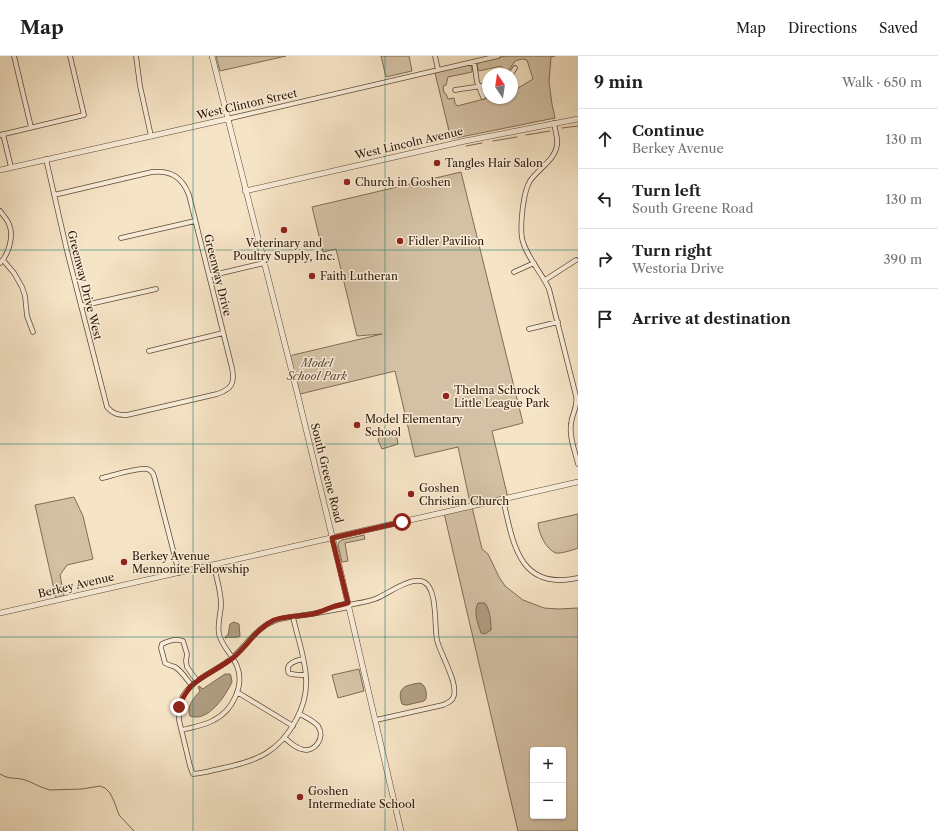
<!DOCTYPE html>
<meta charset="utf-8">
<style>
body{margin:0;font-family:"Libre Caslon Text",serif;background:#f2f2f2;color:#202124}
.controls{position:absolute;right:12px;bottom:12px;display:grid;overflow:hidden;border-radius:4px;box-shadow:0 1px 3px #0004}
.controls button{width:36px;height:36px;display:grid;place-items:center;padding:0;border:0;border-bottom:1px solid #e0e0e0;background:#fff;color:#202124;font:20px sans-serif}
.compass{position:absolute;left:482px;top:12px;width:36px;height:36px;border-radius:50%;background:#fff;box-shadow:0 1px 3px #0004;rotate:347deg}
.stop{position:absolute;width:12px;height:12px;margin:-9px;border:3px solid #8f2418;border-radius:50%;background:#fff}
.stop.end{background:#8f2418;border-color:#fff;box-shadow:0 1px 4px #0008}
.list{margin:0;padding:0;list-style:none}
h2{display:flex;justify-content:space-between;align-items:center;height:52px;margin:0;padding:0 16px;font-size:17px}
h2 small{font-size:13px;font-weight:400;color:#757577}
.list li{display:grid;grid-template-columns:26px 1fr auto;gap:12px;align-items:center;box-sizing:border-box;height:60px;padding:0 16px;border-top:1px solid #e0e0e0}
.list b{display:block;font-size:15px;white-space:nowrap}
.list p{margin:0;font-size:13px;white-space:nowrap;color:#757577}
.list em{font-size:13px;font-style:normal;color:#757577}
.icon{flex:none;width:22px;height:22px;fill:none;stroke:currentColor;stroke-width:2;stroke-linecap:round;stroke-linejoin:round}
.map{position:relative;flex:none;width:578px;height:775px;overflow:hidden}
header{display:flex;align-items:center;gap:24px;box-sizing:border-box;height:56px;padding:0 20px;background:#fff;border-bottom:1px solid #e0e0e0}
header strong{font-size:19px}
nav{display:flex;gap:22px;margin-inline-start:auto;font-size:14px}
main{display:flex}
aside{flex:1;background:#fff}
.map>svg:first-child{display:block}
</style>
<header>
<strong>Map</strong>
<nav><a>Map</a><a>Directions</a><a>Saved</a></nav>
</header>
<main>
<div class="map">
<svg width="578" height="775" viewBox="0 0 578 775">
<rect width="100%" height="100%" fill="#f6e4c6"/>
<filter id="stains"><feTurbulence type="fractalNoise" baseFrequency=".005" numOctaves="4"/><feColorMatrix values="0 0 0 0 .2 0 0 0 0 .09 0 0 0 0 .02 0 0 0 .5 -.17"/></filter>
<radialGradient id="worn" r=".72"><stop offset=".6" stop-color="#630" stop-opacity="0"/><stop offset="1" stop-color="#630" stop-opacity=".3"/></radialGradient>
<path fill="#d4c1a5" stroke="#806c54" fill-rule="evenodd" d="M216 0H286L220 15Z
M381 0H409L412 15 386 21Z
M506 0H555L551 1 549 26 552 48 555 62 451 83 435 17 470 8 472 12V16L448 21 446 29 443 30 444 37 446 38 448 43 454 42 455 47 457 50 488 42H512V36L533 23 527 4 522 3 515 5 509 14 505 16 501 10 479 15 477 10 479 6Z
M461 116 523 367 492 375 508 442 472 451 482 493 488 498 499 521 505 530 523 544 544 552 559 553 578 552V775H518L444 457 471 451 458 391 415 401 395 315 300 338 290 301 293 299 382 278 357 280 336 193 323 196 312 151ZM533 694H563V760H533Z
M396 376 398 388 382 393 378 384 380 380Z
M74 441 83 460 93 503 67 509 60 519 64 540 56 542 35 449Z
M578 458V492C573 494 560 498 556 497 546 494 538 476 538 467Z
M364 479 365 483 345 487 348 505 342 506 338 489 339 486 342 484Z
M359 613 364 635 338 642 332 619Z"/>
<path fill="#b19e83" stroke="#7c684f" d="M478 547H485C490 554 491 565 491 574L485 578 481 577C478 568 473 556 478 547Z
M234 566 239 568 240 580C235 583 230 580 225 582V581L228 579 230 568Z
M225 618H230L231 620 232 626C226 639 208 667 190 660 186 650 194 642 200 635L198 631 199 630 203 633 204 632Z
M420 627C426 629 427 637 426 643L424 645 407 649H405L402 648C396 631 406 629 420 627Z"/>
<g fill="none" stroke-linecap="round" stroke-linejoin="round">
<path stroke="#7c684f" stroke-width="1" d="M562 72 578 70
M526 79 550 75
M493 85 517 81
M466 90 482 87
M0 718C9 724 16 721 25 724 34 727 41 732 50 734L82 733 100 730 105 732 110 737 114 745 119 759 134 775"/>
<defs>
<path id="minor" d="M14 0 31 71
M136 0 140 30 151 80
M435 0 438 14
M474 6 477 26 483 41
M511 18 515 12
M455 34C466 32 477 31 488 29
M227 63 498 0
M554 67C555 74 558 82 557 89 555 104 538 113 530 125 523 136 520 169 522 182 525 199 542 217 549 233L576 340C578 353 572 356 571 368 569 381 575 395 578 408
M3 78 11 111
M0 79 84 59 70 0
M46 103 67 195 107 351C113 358 118 359 127 359L217 338C232 333 235 327 232 312L189 139C182 121 171 114 152 116L54 139
M0 155C3 159 7 163 9 168 14 180 9 198 0 207
M121 182 195 165
M3 204 14 217 22 231 25 240 27 260 33 276
M514 216 534 207
M209 220 264 207
M545 224 576 204
M81 250 156 233
M529 273 558 266
M149 295 223 277
M102 422C111 420 139 411 147 413 151 414 153 417 154 420L179 517
M503 443C513 488 519 535 578 522
M349 549C358 547 367 546 375 543 388 538 410 520 424 526 438 533 434 571 437 584 440 598 460 629 453 642 451 646 447 647 443 649L376 664
M326 554 333 551 348 547
M293 561C297 580 306 604 306 623 307 638 303 651 296 664 279 696 257 705 223 712 213 714 204 717 193 718L190 710 179 664C179 656 179 648 183 640 195 621 217 615 233 601 247 589 256 572 274 565 283 561 294 561 304 559 319 557 334 554 349 551
M303 603C298 604 287 607 288 614 288 617 289 618 292 618 296 619 302 619 306 619
M192 630C187 624 182 615 175 611 172 610 168 609 165 607L161 592 162 588C168 585 177 582 183 585L187 598 186 605 187 611 197 625
M237 636 293 670
M182 674C192 671 204 670 214 664 232 655 245 630 237 610 232 598 222 591 219 578 217 567 221 558 221 548 221 535 216 521 214 509
M285 682C289 686 295 691 301 693 314 698 326 682 318 670 314 665 305 661 300 658"/>
<path id="tertiary" d="M212 0 297 336 339 509 401 775
M0 114 227 63
M245 135 465 85 578 63
M0 557 578 426"/>
</defs>
<use href="#minor" stroke="#5e4a33" stroke-width="5.5"/>
<use href="#tertiary" stroke="#5e4a33" stroke-width="6"/>
<use href="#minor" stroke="#f9edda" stroke-width="4"/>
<use href="#tertiary" stroke="#f9edda" stroke-width="5"/>
</g>
<g fill="none" stroke-linecap="round" stroke-linejoin="round">
<path stroke="#8f2418" stroke-width="5" d="M179 651C181 643 186 637 191 630 204 618 221 612 234 601 248 589 257 572 274 564 286 560 301 560 313 558 320 556 327 553 333 551 338 549 343 549 348 547L332 482 402 466"/>
</g>
<path fill="none" stroke="#0f766e" stroke-width="1" stroke-opacity="0.55" d="M193 0V775M385 0V775M0 194H578M0 388H578M0 581H578"/>
<g fill="#8f2418" stroke="#f9edda" stroke-width="1.5">
<circle cx="437" cy="107" r="4"/>
<circle cx="347" cy="126" r="4"/>
<circle cx="284" cy="174" r="4"/>
<circle cx="400" cy="185" r="4"/>
<circle cx="312" cy="220" r="4"/>
<circle cx="446" cy="340" r="4"/>
<circle cx="357" cy="369" r="4"/>
<circle cx="411" cy="438" r="4"/>
<circle cx="124" cy="506" r="4"/>
<circle cx="300" cy="741" r="4"/>
</g>
<g text-anchor="middle" dominant-baseline="central" stroke-width="3" stroke-linejoin="round" paint-order="stroke">
<g font-size="11" fill="#2c1602" stroke="#f9edda">
<text transform="translate(247 48) rotate(-13)">West Clinton Street</text>
<text transform="translate(409 87) rotate(-13)">West Lincoln Avenue</text>
<text transform="translate(218 219) rotate(76)">Greenway Drive</text>
<text transform="translate(85 229) rotate(76)">Greenway Drive West</text>
<text transform="translate(327 417) rotate(76)">South Greene Road</text>
<text transform="translate(76 529) rotate(-13)">Berkey Avenue</text>
</g>
<g font-size="11" fill="#2c1602" stroke="#f9edda" text-anchor="start">
<text x="445" y="107">Tangles Hair Salon</text>
<text x="355" y="126">Church in Goshen</text>
<text x="408" y="185">Fidler Pavilion</text>
<text x="284" y="187" text-anchor="middle">Veterinary and<tspan x="284" dy="13">Poultry Supply, Inc.</tspan></text>
<text x="320" y="220">Faith Lutheran</text>
<text x="454" y="334">Thelma Schrock<tspan x="454" dy="13">Little League Park</tspan></text>
<text x="365" y="363">Model Elementary<tspan x="365" dy="13">School</tspan></text>
<text x="419" y="432">Goshen<tspan x="419" dy="13">Christian Church</tspan></text>
<text x="132" y="500">Berkey Avenue<tspan x="132" dy="13">Mennonite Fellowship</tspan></text>
<text x="308" y="735">Goshen<tspan x="308" dy="13">Intermediate School</tspan></text>
</g>
<g font-size="11" font-style="italic" fill="#5e4933" stroke="#f9edda">
<text x="317" y="307">Model<tspan x="317" dy="13">School Park</tspan></text>
</g>
</g>
<rect width="100%" height="100%" filter="url(#stains)"/>
<rect width="100%" height="100%" fill="url(#worn)"/>
</svg>
<div class="controls">
<button>+</button>
<button>−</button>
</div>
<svg class="compass" viewBox="-18 -18 36 36"><path d="M0-13l5 13h-10z" fill="#e53935"/><path d="M0 13l5-13h-10z" fill="#757577"/></svg>
<div class="stop" style="left:402px;top:466px"></div>
<div class="stop end" style="left:179px;top:651px"></div>
</div>
<aside>
<h2>9 min<small>Walk · 650 m</small></h2>
<ul class="list">
<li><svg class="icon" aria-label="ahead" viewBox="0 0 24 24"><path d="M12 20V5M6 11l6-6 6 6"/></svg><div><b>Continue</b><p>Berkey Avenue</p></div><em>130 m</em></li>
<li><svg class="icon" aria-label="left" viewBox="0 0 24 24"><path d="M17 20v-9H6M10 6l-5 5 5 5"/></svg><div><b>Turn left</b><p>South Greene Road</p></div><em>130 m</em></li>
<li><svg class="icon" aria-label="right" viewBox="0 0 24 24"><path d="M7 20v-9h11M14 6l5 5-5 5"/></svg><div><b>Turn right</b><p>Westoria Drive</p></div><em>390 m</em></li>
<li><svg class="icon" aria-label="arrive" viewBox="0 0 24 24"><path d="M6 21V4h12l-3 4 3 4H6"/></svg><div><b>Arrive at destination</b></div></li>
</ul>
</aside>
</main>
